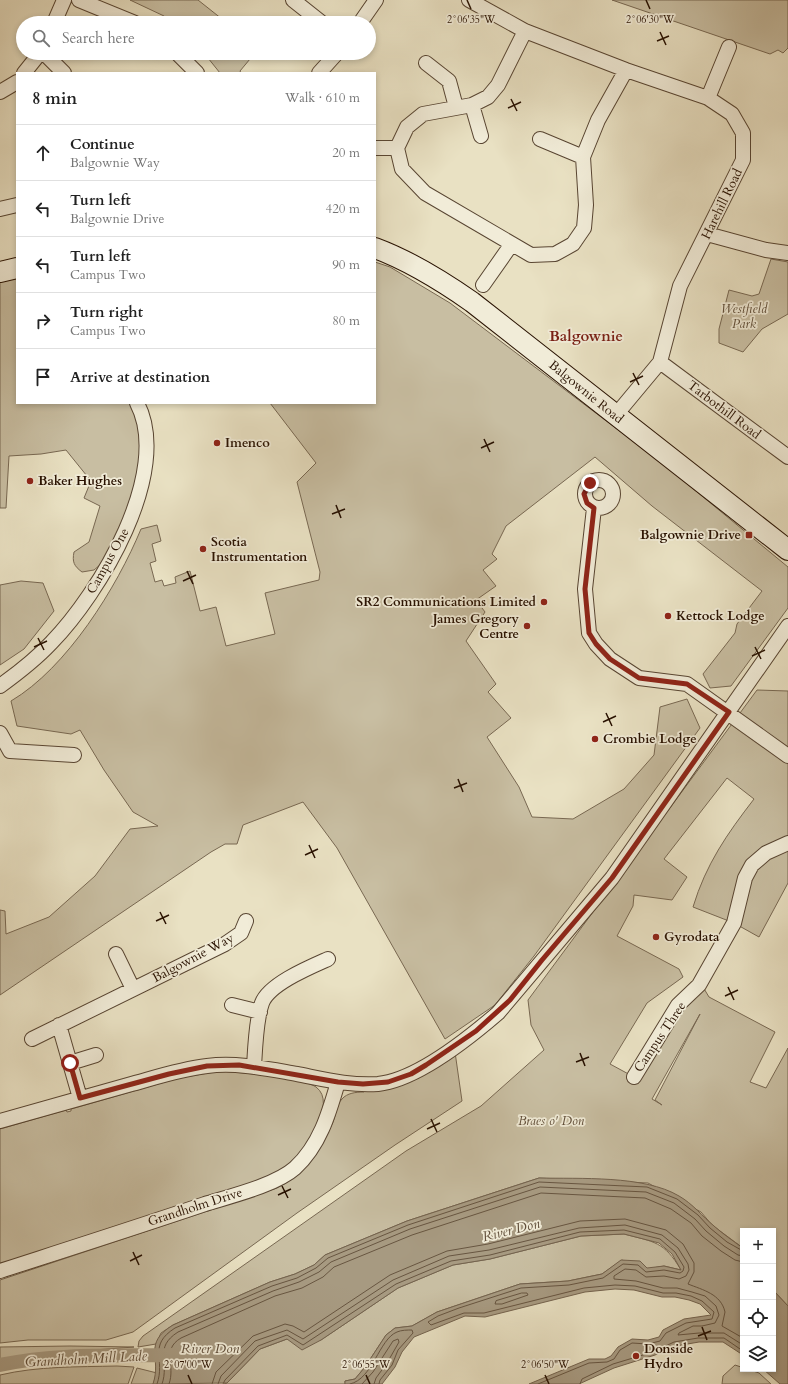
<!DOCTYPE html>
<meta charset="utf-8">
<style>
body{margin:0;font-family:Cardo,serif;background:#f2f2f2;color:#222}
.controls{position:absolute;right:12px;bottom:12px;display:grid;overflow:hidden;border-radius:0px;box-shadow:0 2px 6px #0003}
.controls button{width:36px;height:36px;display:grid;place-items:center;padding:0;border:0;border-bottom:1px solid #e0e0e0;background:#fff;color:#222;font:20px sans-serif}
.stop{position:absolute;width:12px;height:12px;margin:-9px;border:3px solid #8f2418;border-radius:50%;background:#fff}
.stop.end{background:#8f2418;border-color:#fff;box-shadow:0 1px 4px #0008}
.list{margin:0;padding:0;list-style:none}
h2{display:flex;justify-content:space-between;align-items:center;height:52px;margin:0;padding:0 16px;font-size:17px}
h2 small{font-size:13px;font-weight:400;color:#767676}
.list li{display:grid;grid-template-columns:26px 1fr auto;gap:12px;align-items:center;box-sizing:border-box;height:56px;padding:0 16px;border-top:1px solid #e0e0e0}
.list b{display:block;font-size:15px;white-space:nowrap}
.list p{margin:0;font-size:13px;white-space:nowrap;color:#767676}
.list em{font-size:13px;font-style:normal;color:#767676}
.icon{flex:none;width:22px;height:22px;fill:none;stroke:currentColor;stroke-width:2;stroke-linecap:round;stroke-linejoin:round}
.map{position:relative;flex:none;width:788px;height:1384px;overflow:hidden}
.search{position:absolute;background:#fff;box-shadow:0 2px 6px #0003;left:16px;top:16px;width:360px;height:44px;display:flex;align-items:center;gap:10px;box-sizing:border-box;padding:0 14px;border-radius:22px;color:#767676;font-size:15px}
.panel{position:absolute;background:#fff;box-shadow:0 2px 6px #0003;left:16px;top:72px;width:360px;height:332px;border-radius:0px}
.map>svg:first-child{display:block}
</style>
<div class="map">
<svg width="788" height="1384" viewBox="0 0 788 1384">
<rect width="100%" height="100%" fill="#e9e1c3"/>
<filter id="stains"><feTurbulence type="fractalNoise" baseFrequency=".005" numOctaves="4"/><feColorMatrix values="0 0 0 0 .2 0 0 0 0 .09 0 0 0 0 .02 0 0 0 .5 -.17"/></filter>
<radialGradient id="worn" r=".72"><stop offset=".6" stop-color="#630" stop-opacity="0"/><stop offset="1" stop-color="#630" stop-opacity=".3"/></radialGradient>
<path fill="#c8bea2" stroke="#786852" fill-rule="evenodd" d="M130 0H198L227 23H172L164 16Z
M612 0H788V48L783 53 778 50 770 54Z
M204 53H255L240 71 241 73H220Z
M771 259 788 262V314L762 329 743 352 719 343V329L729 290 752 296 759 294Z
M375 262 390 267 450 303 662 463 788 567V608L731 686 710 688 703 674 735 633 737 624 762 591 652 506 595 457 506 526 492 554 497 559 483 570 496 586 476 600 485 612 466 641 496 684 488 692 511 718 487 737 519 787 532 817 573 819 624 789 654 755 660 707 687 699 700 728 534 956 495 1005 445 1039 337 848 303 802 243 825 237 844H225L211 852 0 995V910L5 911 6 934 49 917 95 876 130 829 158 826 133 812 104 770 80 730 71 734 17 726 11 701C67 668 117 587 141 529L157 525 161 541 152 544 156 561 150 563 155 582 162 580 164 586 176 583 175 577 190 571 200 611 216 607 226 646 275 634 265 593 319 580 320 572 297 482 316 463 270 403H375Z
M17 268V403H137L146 452 115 552 94 570 82 572C74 566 72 562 74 552L89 542 100 506 84 498 91 481 66 450 41 454 9 456 6 508H0V272Z
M21 581 43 583 54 611 24 649 0 665V585Z
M757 690 788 691V883L759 937 734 923 693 907C706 864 727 834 754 799L727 778 664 859 687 877 672 900 634 895 633 906 617 936 679 969 683 977 647 1003 610 1064 634 1077 685 1007 703 987 709 997 775 1032 750 1082 766 1088 788 1048V1306L773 1290V1231H743V1248L712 1225 701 1212 648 1183 539 1178 407 1221 325 1255 314 1265 295 1274 270 1282 173 1325 161 1333 156 1344 138 1347 139 1341 143 1336 406 1151 481 1106 544 1050 531 1025 528 1000ZM700 1014 655 1100 662 1105 652 1099Z
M455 1052 462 1101 395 1145 297 1213 133 1332 106 1340H28L0 1343V1280L277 1188C305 1174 320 1150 333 1122 336 1115 336 1105 342 1099 347 1093 356 1092 364 1092L365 1089Z
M220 1071C236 1072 304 1078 316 1087 338 1103 305 1149 291 1163 285 1168 277 1172 271 1177L0 1266V1129L66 1110 67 1112 71 1111V1109L179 1078Z
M624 1234C654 1242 664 1241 681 1270L664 1266 647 1269 622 1260 602 1274 568 1281 520 1284 437 1312 412 1326 395 1328 386 1335 365 1367 355 1379 345 1381V1384H224L227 1383 260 1349 287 1339 321 1340 398 1288 453 1265 490 1259 581 1236Z
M70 1346 134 1347 81 1351 0 1361V1347Z
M735 1365 759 1373 771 1384H722L723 1376Z
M117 1366 134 1367 128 1384H0V1375C38 1366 78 1367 117 1366Z
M137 1368 157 1373 153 1384H131Z"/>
<path fill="#a79a81" stroke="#74634e" d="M539 1178C579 1179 644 1175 679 1196 693 1204 702 1216 714 1226 723 1234 733 1241 743 1248V1355L723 1342H699L676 1346 655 1355 614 1368 579 1384H529L589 1359H605L611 1356 618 1347 632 1339 648 1340 659 1337 663 1330 684 1319 711 1315 700 1304 689 1300 675 1297H662L634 1290 615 1289 585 1292 485 1317 465 1316 414 1337 402 1352 395 1367 382 1384H345V1381L355 1379 365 1367 386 1335 395 1328 412 1326 437 1312 520 1284 568 1281 602 1274 621 1260 640 1261 647 1268 664 1266 681 1270 672 1254 659 1243 624 1234 581 1236 490 1259 453 1265 398 1288 321 1340 302 1350 287 1339 260 1349 227 1383 153 1384C162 1357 142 1344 173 1325L270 1282 295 1274 314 1265 325 1255 407 1221Z
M773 1290 788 1306V1384H780L763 1369H773Z"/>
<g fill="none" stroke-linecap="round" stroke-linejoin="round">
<path stroke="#685641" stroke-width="1" d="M522 1293H527L528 1295 502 1304H495L496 1301Z
M157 1384C166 1359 147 1346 175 1328L272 1286 297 1278 316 1268 328 1258 408 1225 539 1182 647 1187 677 1199 698 1215 710 1228 727 1242 743 1251
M162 1384C170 1362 153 1348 178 1332L273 1291 299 1282 319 1272 331 1262 410 1229 540 1187 646 1192 674 1203 695 1219 706 1231 724 1246 738 1255 743 1256
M169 1384C176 1365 161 1350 181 1338L275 1296 302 1288 323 1277 334 1267 412 1235 541 1193 645 1198 671 1209 691 1223 702 1236 721 1251 735 1260 743 1262
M212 1384 216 1372 253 1336 285 1324 293 1326 304 1332 390 1275 447 1251 488 1244 580 1221 625 1219 666 1230 683 1244 694 1263V1272L688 1284C703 1290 721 1294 725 1312L722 1326 743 1338
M218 1384 221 1376 255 1341 287 1330 303 1339 393 1280 449 1256 489 1250 579 1228 625 1225 662 1235 678 1248 688 1264 689 1270 686 1276 679 1279 664 1276 646 1277 636 1270 625 1269 614 1276V1279L636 1281 663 1288H677L692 1292 705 1296 716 1306 719 1315 715 1323 702 1326H693L679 1333 678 1335 699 1333H724L743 1345
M223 1384 225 1380 258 1346 287 1335 303 1345 396 1284 451 1261 490 1255 580 1232 624 1230 660 1239 675 1252 684 1267 683 1271 680 1273 664 1270 646 1272 638 1265 623 1264 603 1278 569 1285 521 1288 459 1308 438 1316 428 1322 431 1325 464 1313H484L584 1288 615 1285 635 1286 663 1293H676L691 1296 702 1301 714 1312 712 1319 686 1323 666 1333 660 1341 648 1344 632 1343 620 1350 614 1359 607 1362 589 1363 538 1384
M350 1384C373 1379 379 1339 397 1332 401 1330 408 1330 412 1330L413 1333 398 1350 392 1365 380 1380 379 1384
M362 1384 373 1372 393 1341 398 1339 399 1342 387 1363 376 1378 374 1384
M580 1384 582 1379 613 1364 653 1352 674 1342 698 1338H724L743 1351"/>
<path stroke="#a79a81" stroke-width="14" d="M0 1365C57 1353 115 1356 173 1355"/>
<defs>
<path id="street" d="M79 0 135 23
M293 0 322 23
M469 0 525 31 626 70 708 98 732 114 743 133V160L680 286 660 362 615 416
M54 23 64 0
M360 23 376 0
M525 31 498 85 488 97 472 105 423 114 407 127 397 148 402 169 425 193 531 255 555 254 573 244 584 228 586 205 583 157 598 120 626 70
M44 53 64 73
M177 53 197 73
M426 63 449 81 456 107
M24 73 40 53
M319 73 337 53
M0 92 17 82
M708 98 729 47
M472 105 481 136
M540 139 583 157
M375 148H397
M0 209 17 205
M707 234 766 250 788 253
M483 285 511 245
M660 362 788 457
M585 494a14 14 0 1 1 28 0a14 14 0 1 1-28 0Z
M594 508 585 589 589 633 596 644 610 659 639 678 687 684 788 756
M0 686C18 673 35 660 51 643 99 594 173 472 137 403
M0 733 10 751 74 755
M116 954 133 989
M232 1005 260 1012
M59 1025 80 1098
M32 1039 225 944 241 933 246 921
M70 1063 96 1055
M254 1067C255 1050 256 1019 262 1003 269 984 310 967 328 959
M634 1077 678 1005 699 985 734 923 745 878 752 865 766 853 788 843
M0 1121C43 1109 85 1097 128 1085 154 1078 180 1069 207 1066 237 1062 268 1069 297 1074 323 1079 350 1086 378 1084 417 1080 469 1038 498 1013L612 878 788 626
M0 1271C68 1249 137 1227 205 1204 231 1196 276 1185 295 1168 320 1145 329 1113 338 1082"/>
<path id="secondary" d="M375 248C410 261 442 281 472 302L788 550
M0 272 17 268"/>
</defs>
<use href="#street" stroke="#584532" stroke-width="16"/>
<use href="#secondary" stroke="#281101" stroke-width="22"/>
<use href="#street" stroke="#f1ecd8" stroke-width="14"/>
<use href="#secondary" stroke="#f1ecd8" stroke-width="20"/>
</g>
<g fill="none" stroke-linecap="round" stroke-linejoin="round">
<path stroke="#8f2418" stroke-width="5" d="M70 1063 80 1098 169 1074 207 1066 239 1065 338 1082 363 1084 388 1082 411 1074 426 1065 476 1031 510 1000 542 960 612 878 729 712 687 684 639 678 610 659 596 644 589 633 585 589 594 508 587 503 584 494 590 483"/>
</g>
<path fill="none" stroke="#281101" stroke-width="1.5" d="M467 0 471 9M646 0 650 9M660 32 666 45M657 41 669 36M511 99 517 111M508 108 521 102M633 373 639 385M630 382 643 376M484 439 490 452M481 448 494 442M336 505 341 518M332 514 345 509M187 571 193 584M183 581 196 575M38 638 44 650M34 647 47 641M755 647 761 659M752 656 765 650M606 713 612 726M603 722 616 716M458 779 463 792M454 788 467 783M309 845 315 858M305 855 318 849M160 912 166 924M156 921 169 915M728 987 734 1000M725 996 738 990M580 1053 585 1066M576 1062 589 1057M431 1119 437 1132M427 1129 440 1123M282 1186 288 1198M278 1195 291 1189M133 1252 139 1265M130 1261 142 1255M702 1327 707 1340M698 1336 711 1331M188 1375 192 1384M366 1375 370 1384M545 1375 549 1384"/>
<g fill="#8f2418" stroke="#f1ecd8" stroke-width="1.5">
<circle cx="217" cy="443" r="4"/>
<circle cx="30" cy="481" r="4"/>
<rect x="745" y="531" width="8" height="8" rx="2"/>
<circle cx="203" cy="549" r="4"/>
<circle cx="544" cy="602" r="4"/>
<circle cx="668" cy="616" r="4"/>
<circle cx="527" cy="626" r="4"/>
<circle cx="595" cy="739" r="4"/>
<circle cx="656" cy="937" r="4"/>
<circle cx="636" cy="1356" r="4"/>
</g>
<g text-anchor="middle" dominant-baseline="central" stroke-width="3.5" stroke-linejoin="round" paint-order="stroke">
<g font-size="13" fill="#281101" stroke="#f1ecd8">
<text transform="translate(722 204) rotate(-64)">Harehill Road</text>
<text transform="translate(586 392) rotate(39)">Balgownie Road</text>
<text transform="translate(724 410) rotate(37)">Tarbothill Road</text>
<text transform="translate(108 561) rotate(-61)">Campus One</text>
<text transform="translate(193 958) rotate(-28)">Balgownie Way</text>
<text transform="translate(660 1037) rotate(-56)">Campus Three</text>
<text transform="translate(195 1207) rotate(-18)">Grandholm Drive</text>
</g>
<g font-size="13" font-style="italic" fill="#604e39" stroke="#f1ecd8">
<text x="744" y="309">Westfield<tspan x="744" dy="15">Park</tspan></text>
<text x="551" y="1121">Braes o' Don</text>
</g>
<g font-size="13" font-weight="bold" fill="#281101" stroke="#f1ecd8" text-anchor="start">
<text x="225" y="443">Imenco</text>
<text x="38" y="481">Baker Hughes</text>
<text x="741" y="535" text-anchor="end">Balgownie Drive</text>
<text x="211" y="542">Scotia<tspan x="211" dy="15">Instrumentation</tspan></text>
<text x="536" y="602" text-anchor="end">SR2 Communications Limited</text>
<text x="676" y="616">Kettock Lodge</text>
<text x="519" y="619" text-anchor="end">James Gregory<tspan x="519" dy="15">Centre</tspan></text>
<text x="603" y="739">Crombie Lodge</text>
<text x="664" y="937">Gyrodata</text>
<text x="644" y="1349">Donside<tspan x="644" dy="15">Hydro</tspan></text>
</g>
<g font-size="14" font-style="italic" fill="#614f3b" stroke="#f1ecd8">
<text transform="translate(511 1230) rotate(-14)">River Don</text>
<text x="210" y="1348">River Don</text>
<text transform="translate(86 1359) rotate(-3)">Grandholm Mill Lade</text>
</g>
<g font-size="15" font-weight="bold" fill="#7a1f14" stroke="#f1ecd8">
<text x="586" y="336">Balgownie</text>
</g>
</g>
<g font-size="10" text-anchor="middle" fill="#281101" stroke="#f1ecd8" stroke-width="3.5" stroke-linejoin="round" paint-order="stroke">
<text x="471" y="23">2°06'35"W</text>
<text x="650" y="23">2°06'30"W</text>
<text x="188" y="1368">2°07'00"W</text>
<text x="366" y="1368">2°06'55"W</text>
<text x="545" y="1368">2°06'50"W</text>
</g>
<rect width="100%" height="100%" filter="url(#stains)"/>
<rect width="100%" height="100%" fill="url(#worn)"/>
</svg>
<div class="controls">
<button>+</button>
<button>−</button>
<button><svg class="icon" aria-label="locate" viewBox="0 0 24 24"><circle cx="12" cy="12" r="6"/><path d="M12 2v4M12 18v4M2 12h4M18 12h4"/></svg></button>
<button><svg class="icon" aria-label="layers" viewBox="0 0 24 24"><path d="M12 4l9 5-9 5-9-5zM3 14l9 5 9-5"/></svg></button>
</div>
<div class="stop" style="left:70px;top:1063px"></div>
<div class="stop end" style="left:590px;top:483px"></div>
<div class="search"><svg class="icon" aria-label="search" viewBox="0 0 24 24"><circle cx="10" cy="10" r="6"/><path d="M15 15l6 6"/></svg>Search here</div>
<section class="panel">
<h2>8 min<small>Walk · 610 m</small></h2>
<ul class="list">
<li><svg class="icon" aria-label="ahead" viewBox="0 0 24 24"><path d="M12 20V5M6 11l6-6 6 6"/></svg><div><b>Continue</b><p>Balgownie Way</p></div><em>20 m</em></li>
<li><svg class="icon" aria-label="left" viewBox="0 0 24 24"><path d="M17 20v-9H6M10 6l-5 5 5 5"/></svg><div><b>Turn left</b><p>Balgownie Drive</p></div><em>420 m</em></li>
<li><svg class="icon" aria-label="left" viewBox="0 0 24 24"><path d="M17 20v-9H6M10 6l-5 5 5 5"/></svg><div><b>Turn left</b><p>Campus Two</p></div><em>90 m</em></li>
<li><svg class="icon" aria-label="right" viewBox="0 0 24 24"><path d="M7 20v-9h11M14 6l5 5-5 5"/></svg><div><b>Turn right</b><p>Campus Two</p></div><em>80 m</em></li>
<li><svg class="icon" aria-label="arrive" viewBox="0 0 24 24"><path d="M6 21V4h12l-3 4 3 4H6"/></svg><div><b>Arrive at destination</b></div></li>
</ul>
</section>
</div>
